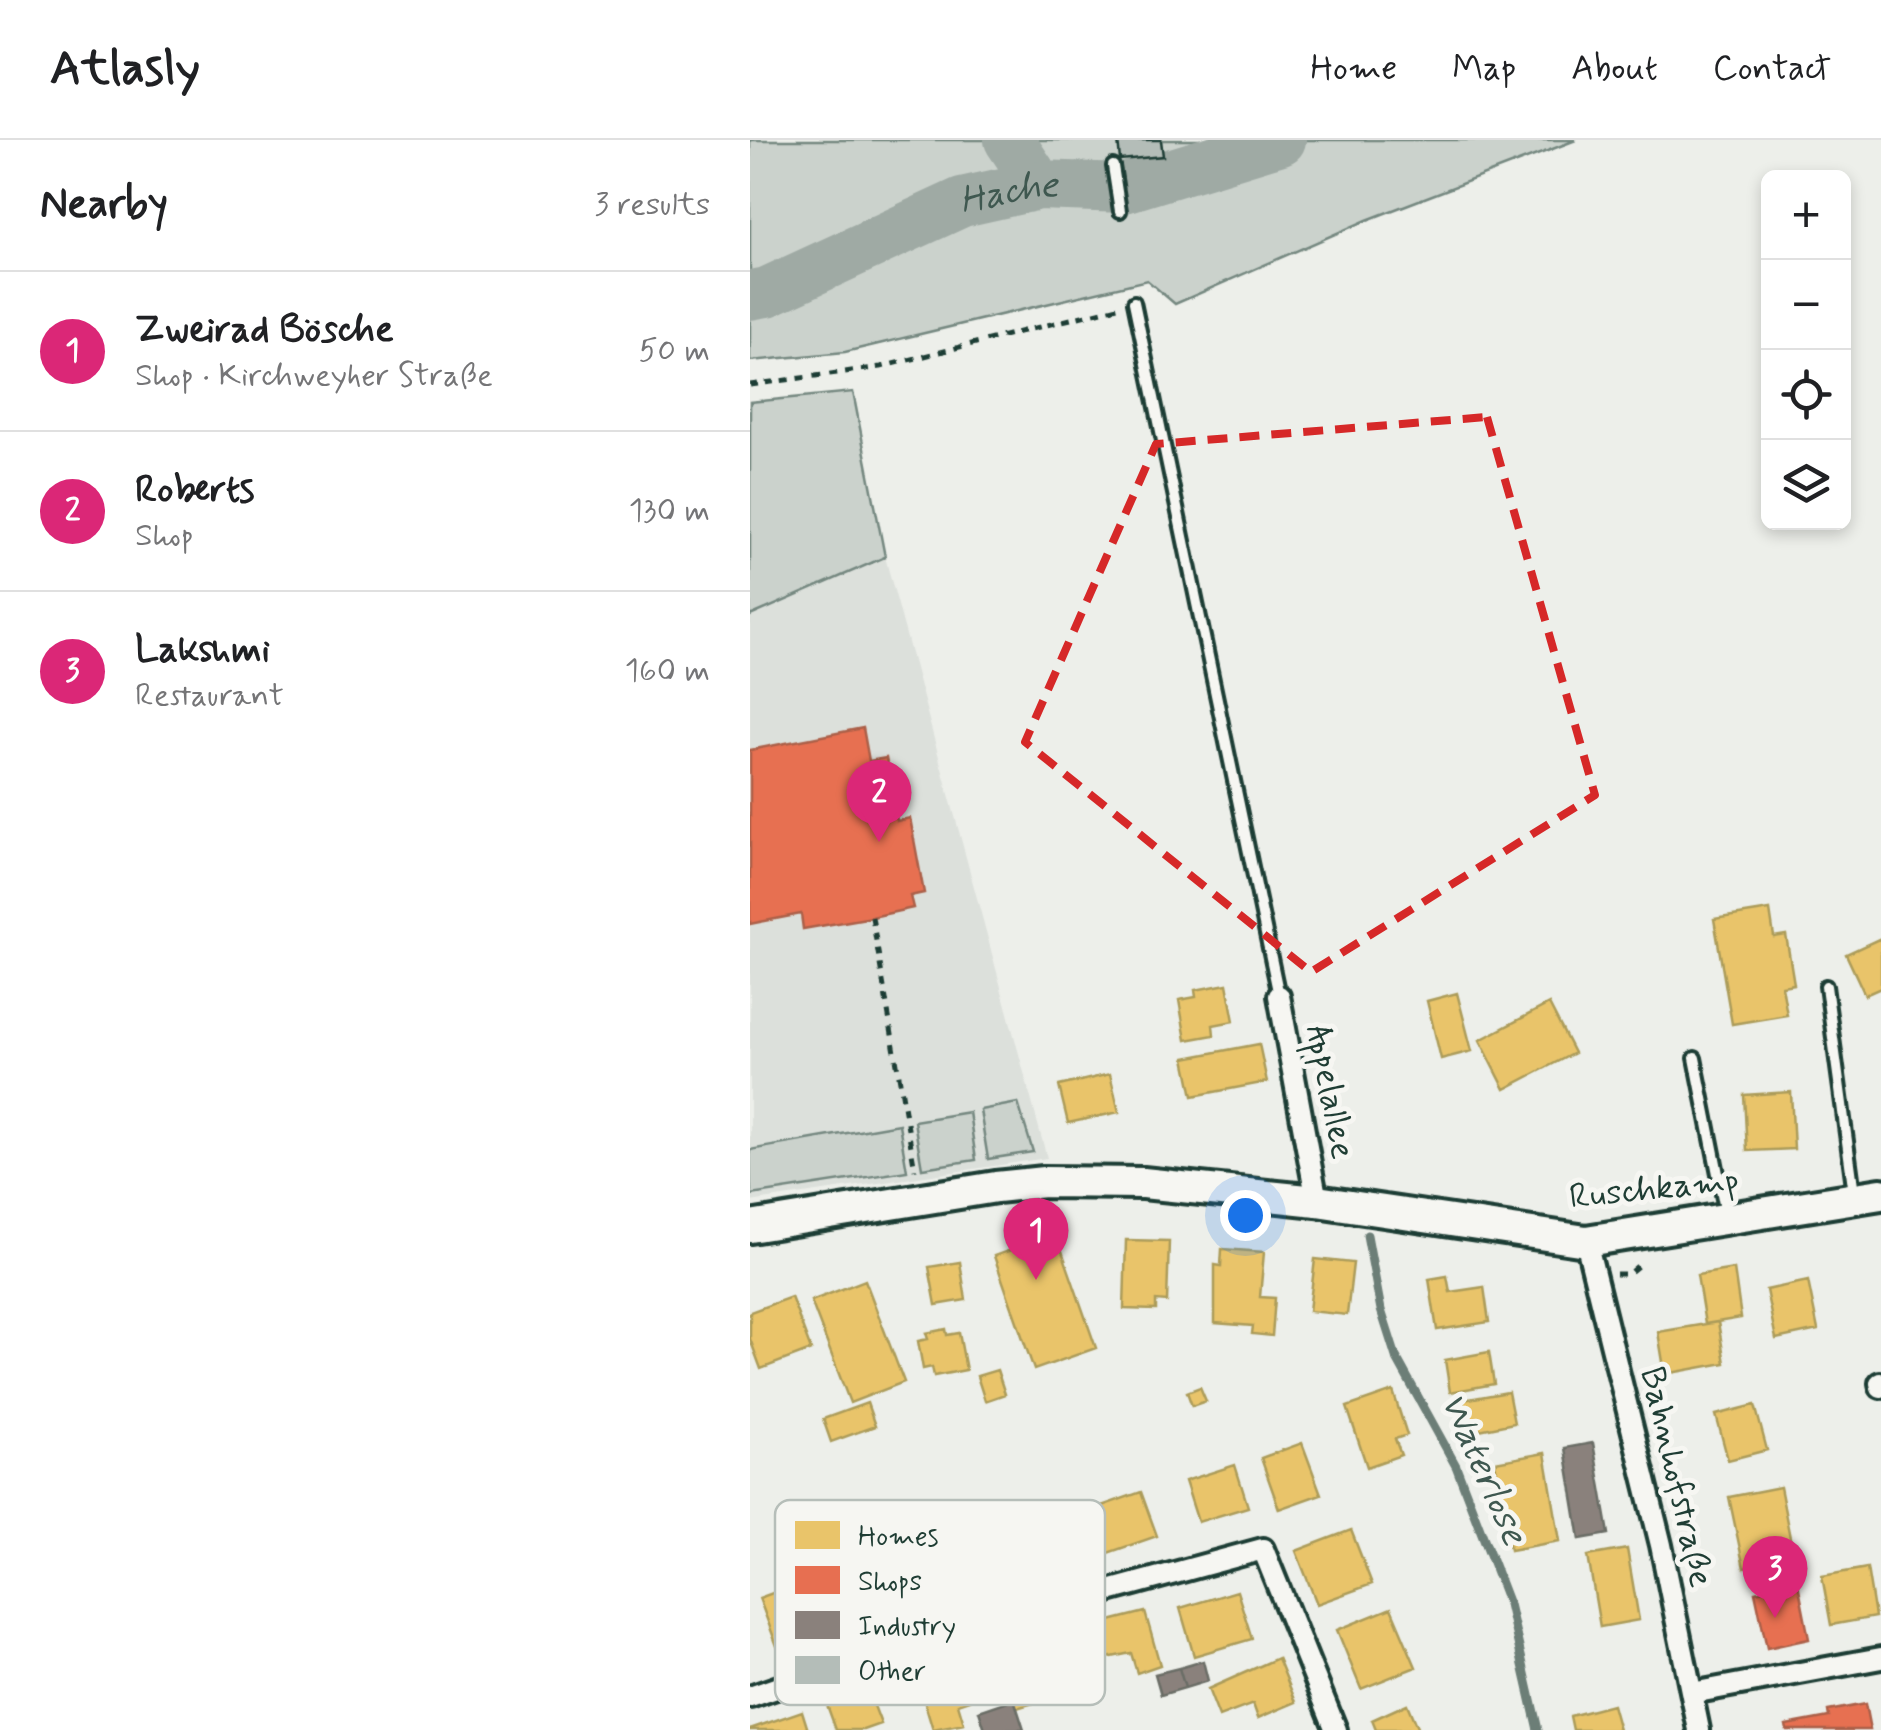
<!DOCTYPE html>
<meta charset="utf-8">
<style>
body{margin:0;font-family:Mynerve,sans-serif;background:#f6f6f6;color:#202124}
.controls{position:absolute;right:30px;top:30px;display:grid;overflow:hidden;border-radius:15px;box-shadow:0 5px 15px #0003}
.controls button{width:90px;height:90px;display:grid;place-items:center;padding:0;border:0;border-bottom:2px solid #e0e0e0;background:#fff;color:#202124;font:50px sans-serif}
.you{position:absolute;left:495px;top:1075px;width:35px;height:35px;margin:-25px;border:8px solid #fff;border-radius:50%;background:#1a73e8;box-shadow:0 0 0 15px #1a73e833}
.badge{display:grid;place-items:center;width:65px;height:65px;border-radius:50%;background:#db2777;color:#fff;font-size:32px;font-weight:700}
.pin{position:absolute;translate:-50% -82px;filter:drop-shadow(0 2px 5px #0008)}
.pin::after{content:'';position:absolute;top:52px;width:35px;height:30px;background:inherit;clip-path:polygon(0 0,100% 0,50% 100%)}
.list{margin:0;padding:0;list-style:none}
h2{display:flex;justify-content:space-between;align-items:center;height:130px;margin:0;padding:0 40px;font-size:42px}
h2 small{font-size:32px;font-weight:400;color:#757577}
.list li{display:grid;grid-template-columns:65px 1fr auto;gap:30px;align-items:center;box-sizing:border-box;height:160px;padding:0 40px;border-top:2px solid #e0e0e0}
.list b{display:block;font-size:38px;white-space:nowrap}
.list p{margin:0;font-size:32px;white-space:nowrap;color:#757577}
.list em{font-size:32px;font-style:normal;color:#757577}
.icon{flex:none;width:55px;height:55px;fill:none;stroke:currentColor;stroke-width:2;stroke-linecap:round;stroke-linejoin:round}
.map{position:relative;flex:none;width:1131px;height:1590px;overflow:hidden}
header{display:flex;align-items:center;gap:60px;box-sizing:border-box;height:140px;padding:0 50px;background:#fff;border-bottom:2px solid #e0e0e0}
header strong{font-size:48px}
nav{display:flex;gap:55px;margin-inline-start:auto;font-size:35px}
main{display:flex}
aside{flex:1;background:#fff}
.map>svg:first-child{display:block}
</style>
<header>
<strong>Atlasly</strong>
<nav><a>Home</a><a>Map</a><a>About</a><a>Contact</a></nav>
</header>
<main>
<aside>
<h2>Nearby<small>3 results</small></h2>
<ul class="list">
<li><span class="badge">1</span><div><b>Zweirad Bösche</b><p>Shop · Kirchweyher Straße</p></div><em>50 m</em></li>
<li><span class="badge">2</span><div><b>Roberts</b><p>Shop</p></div><em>130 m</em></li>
<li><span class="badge">3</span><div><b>Lakshmi</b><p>Restaurant</p></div><em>160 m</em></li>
</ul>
</aside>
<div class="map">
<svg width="1131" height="1590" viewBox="0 0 1131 1590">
<rect width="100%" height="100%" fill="#edefea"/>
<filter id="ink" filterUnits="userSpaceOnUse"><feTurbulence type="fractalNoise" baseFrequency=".01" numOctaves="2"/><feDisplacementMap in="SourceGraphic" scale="20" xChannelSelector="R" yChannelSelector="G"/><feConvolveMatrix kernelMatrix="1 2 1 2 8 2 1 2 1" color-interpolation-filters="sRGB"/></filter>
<g filter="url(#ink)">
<path fill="#dce0db" d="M135 417 297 1018 0 1062V476Z"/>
<path fill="#cbd2cc" stroke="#758880" stroke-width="2.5" d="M0 0H826L617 80 425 164 397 140 95 212 0 221Z
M103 252 135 417 0 476V262Z
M268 963 283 1012 238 1019 230 970Z
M219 972 226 1020 172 1028 164 981Z
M149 984 157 1031 1 1055 0 1010Z"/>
<path fill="#e9c46a" stroke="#ac9c5a" stroke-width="2.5" d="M1020 770 1024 797 1036 795 1044 844 1032 846 1037 875 982 884 964 779Z
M1131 798V848L1115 855 1096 814Z
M477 844 484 881 463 885 464 895 436 900 429 860 446 857 445 850Z
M707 853 722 911 691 919 677 861Z
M799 864 824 913 755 949 730 900Z
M509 904 517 942 443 956 435 918Z
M360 934 369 972 318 983 309 946Z
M1041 952 1044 1009 997 1011 994 955Z
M306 1094 346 1208 284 1230 244 1116Z
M376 1100 419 1101 417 1162 406 1161V1170L374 1169Z
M472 1109 514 1112 510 1157 525 1158 522 1196 502 1194 503 1186 465 1183V1125L471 1126Z
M565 1119 603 1123 597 1175 559 1171Z
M210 1122 216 1160 186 1165 179 1127Z
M984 1129 991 1178 955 1184 947 1135Z
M697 1136 700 1152 734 1147 739 1182 687 1190 679 1139Z
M115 1140 154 1242 100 1263 61 1161Z
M1058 1141 1068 1190 1026 1199 1016 1150Z
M41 1157 61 1210 11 1229 0 1199V1172Z
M968 1182 975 1223 915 1234 908 1192Z
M196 1189 197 1195 209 1193 216 1230 184 1236 182 1227 173 1229 168 1201 178 1199 176 1193Z
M739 1212 744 1244 700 1252 695 1220Z
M247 1230 255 1254 235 1261 227 1236Z
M450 1247 456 1261 442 1266 437 1252Z
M643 1251 657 1295 645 1299 651 1315 617 1327 597 1267Z
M758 1252 764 1283 719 1292 713 1260Z
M117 1263 125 1286 81 1302 73 1279Z
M1005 1265 1017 1310 978 1320 966 1275Z
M552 1303 571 1354 529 1369 511 1318Z
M795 1313 810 1401 760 1410 745 1322Z
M485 1325 498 1367 448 1382 435 1341Z
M1030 1347 1044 1418 994 1428 979 1357Z
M391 1352 407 1396 355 1414 340 1370Z
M601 1390 622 1444 567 1464 546 1411Z
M877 1409 889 1480 850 1487 838 1416Z
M1117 1428 1125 1477 1081 1485 1072 1436Z
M47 1444 65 1492 27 1506 9 1458Z
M487 1451 502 1499 444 1516 430 1468Z
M641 1468 666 1527 611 1549 587 1490Z
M395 1472 410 1525 387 1533 381 1513 357 1518 348 1484Z
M303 1497 320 1552 267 1568 250 1512Z
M528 1518 546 1562 508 1578 503 1564 469 1577 458 1549Z
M208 1522 220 1560 208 1564 214 1584 183 1590 166 1534Z
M118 1550 131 1584 114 1590H86L77 1565Z
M657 1564 668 1590H626L622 1580Z
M862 1565 869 1590H823L820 1576Z
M52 1571 58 1590H0V1589Z"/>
<path fill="#e76f51" stroke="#ab6048" stroke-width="2.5" d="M113 588 119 621 136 618 147 681 160 678 174 753 160 756 163 768 122 777 53 789 51 774 0 784V610Z
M1048 1443 1059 1499 1017 1508 1005 1452Z
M1115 1564 1120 1590H1037L1036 1585 1079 1577 1078 1571Z"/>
<path fill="#8a817c" stroke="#6a6d66" stroke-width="2.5" d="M843 1303 859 1394 830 1399 815 1308Z
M453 1521 458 1541 435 1548 429 1528Z
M429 1528 435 1548 411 1555 405 1534Z
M264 1559 274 1590H235L229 1571Z"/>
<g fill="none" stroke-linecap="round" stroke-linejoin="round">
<path stroke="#6c7e77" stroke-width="9" d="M617 1095 631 1170 646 1217 706 1326 759 1464 788 1590"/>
<g stroke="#9faaa4" stroke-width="50">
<path d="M259 0 289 45"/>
<path id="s1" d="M0 155 17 152 212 62 289 45 374 48 531 0"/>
</g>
</g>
<path fill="#b4bdb8" stroke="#1f3d34" stroke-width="2.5" d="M368 0H411L413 16 370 20Z"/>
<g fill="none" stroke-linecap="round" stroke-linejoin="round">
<defs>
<path id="lane" d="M363 26 370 71
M384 162 529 856
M1076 846 1104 1053
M945 918 976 1074"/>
<path id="street" d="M529 856 567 1061
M836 1101 911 1405 949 1590
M1130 1243 1131 1247
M942 1553 1131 1518
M0 1557 112 1518 513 1409 586 1590"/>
<path id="secondary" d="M0 1087 246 1047 294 1042 393 1043 567 1061 836 1101 1131 1054"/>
</defs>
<use href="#lane" stroke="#1f3d34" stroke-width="18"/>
<use href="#street" stroke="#1f3d34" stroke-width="28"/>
<use href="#secondary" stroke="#1f3d34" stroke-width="38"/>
<path stroke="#1f3d34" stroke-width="5" stroke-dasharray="8 8" stroke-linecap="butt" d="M0 245 131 227 368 167
M122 777 165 1030
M866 1134H878L891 1123"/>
<use href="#lane" stroke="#f6f6f2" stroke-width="10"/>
<use href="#street" stroke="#f6f6f2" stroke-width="20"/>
<use href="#secondary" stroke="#f6f6f2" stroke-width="30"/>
</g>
</g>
<path fill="none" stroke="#d62828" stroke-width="8" stroke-dasharray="20 12" stroke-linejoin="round" d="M737 277 845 655 561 832 275 602 406 304Z"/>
<g text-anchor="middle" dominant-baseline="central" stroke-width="10" stroke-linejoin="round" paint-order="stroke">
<g font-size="35" fill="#1f3d34" stroke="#f6f6f2">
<text transform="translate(580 952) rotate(79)">Appelallee</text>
<text transform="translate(904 1049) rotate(-6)">Ruschkamp</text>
<text transform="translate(926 1337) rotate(77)">Bahnhofstraße</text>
</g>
<g font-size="38" font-style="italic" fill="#3f5850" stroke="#f6f6f2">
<text stroke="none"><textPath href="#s1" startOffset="280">Hache</textPath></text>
<text transform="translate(733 1329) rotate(66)">Waterlose</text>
</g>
</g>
<rect x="25" y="1360" width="330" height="205" rx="15" fill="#f6f6f2" stroke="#b6beb9" stroke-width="2.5"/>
<rect x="45" y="1381" width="45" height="28" fill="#e9c46a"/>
<rect x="45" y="1426" width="45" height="28" fill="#e76f51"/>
<rect x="45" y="1471" width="45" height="28" fill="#8a817c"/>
<rect x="45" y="1516" width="45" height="28" fill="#b4bdb8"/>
<g font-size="28" fill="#1f3d34">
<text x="108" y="1405">Homes</text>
<text x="108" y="1450">Shops</text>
<text x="108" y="1495">Industry</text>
<text x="108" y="1540">Other</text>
</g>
</svg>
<div class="controls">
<button>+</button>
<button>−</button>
<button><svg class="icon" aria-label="locate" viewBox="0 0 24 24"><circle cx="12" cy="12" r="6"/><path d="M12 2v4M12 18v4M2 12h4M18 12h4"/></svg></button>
<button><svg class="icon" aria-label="layers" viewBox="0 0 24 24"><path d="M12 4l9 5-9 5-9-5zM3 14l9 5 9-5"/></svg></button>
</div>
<div class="you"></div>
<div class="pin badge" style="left:286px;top:1140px">1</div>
<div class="pin badge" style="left:129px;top:702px">2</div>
<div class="pin badge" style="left:1025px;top:1478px">3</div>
</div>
</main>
